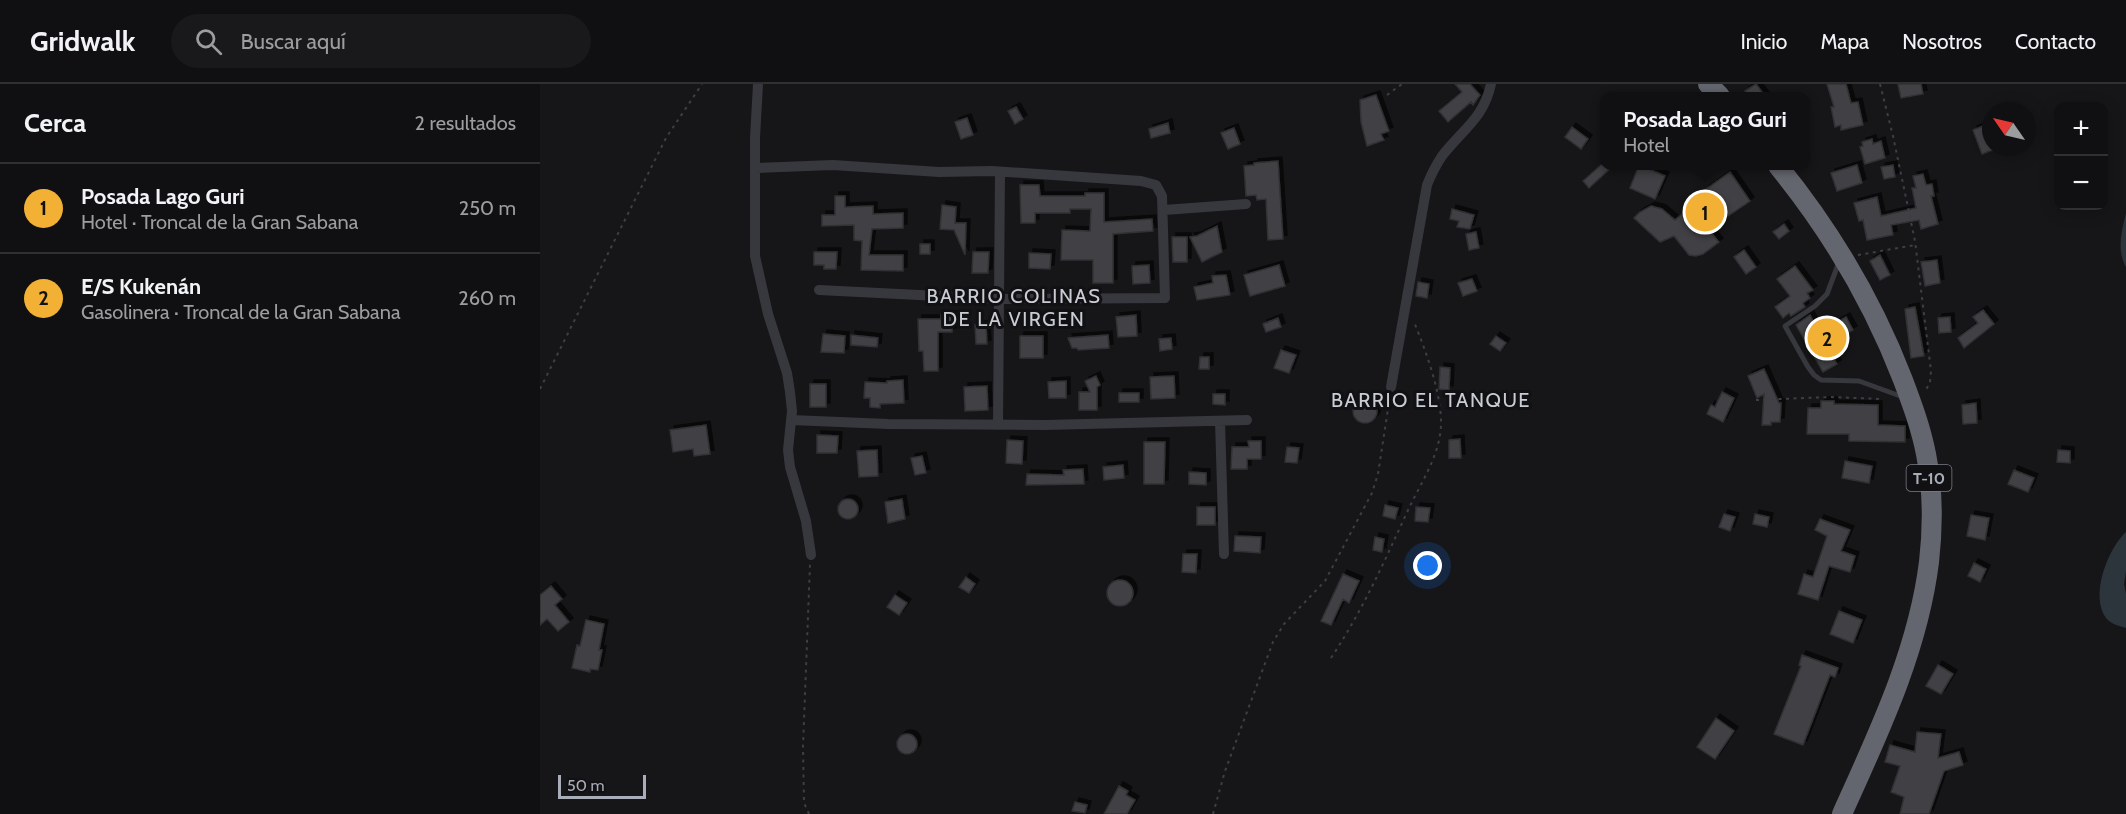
<!DOCTYPE html>
<html lang="es">
<meta charset="utf-8">
<style>
body{margin:0;font-family:Cabin,sans-serif;background:#19191b;color:#f1f3f6}
.controls{position:absolute;right:18px;top:18px;display:grid;overflow:hidden;border-radius:12px;box-shadow:0 3px 15px #0003}
.controls button{width:54px;height:54px;display:grid;place-items:center;padding:0;border:0;border-bottom:2px solid #303032;background:#101012;color:#f1f3f6;font:30px sans-serif}
.compass{position:absolute;left:1442px;top:18px;width:54px;height:54px;border-radius:50%;background:#101012;box-shadow:0 3px 15px #0003;rotate:304deg}
.scale{position:absolute;left:18px;bottom:15px;width:88px;box-sizing:border-box;padding-left:6px;border:3px solid #a8adb8;border-top:0;font-size:16px;line-height:21px;white-space:nowrap;color:#a8adb8;-webkit-text-stroke:4px #111113;paint-order:stroke}
.you{position:absolute;left:888px;top:482px;width:21px;height:21px;margin:-15px;border:4px solid #fff;border-radius:50%;background:#1a73e8;box-shadow:0 0 0 9px #1a73e833}
.badge{display:grid;place-items:center;width:39px;height:39px;border-radius:50%;background:#f2b134;color:#111;font-size:20px;font-weight:700}
.pin{position:absolute;translate:-50% -50%;border:3px solid #fff;box-shadow:0 2px 6px #0006}
.popup{position:absolute;left:1060px;top:8px;width:210px;height:78px;box-sizing:border-box;display:grid;place-content:center;border-radius:12px;background:#101012;filter:drop-shadow(0 2px 4px #0005);font-size:20px;white-space:nowrap;color:#9c9d9f}
.popup b{font-size:22px;color:#f1f3f6}
.popup::after{content:'';position:absolute;left:50%;top:100%;margin-left:-12px;border:12px solid transparent;border-top-color:#101012}
.list{margin:0;padding:0;list-style:none}
h2{display:flex;justify-content:space-between;align-items:center;height:78px;margin:0;padding:0 24px;font-size:26px}
h2 small{font-size:20px;font-weight:400;color:#9c9d9f}
.list li{display:grid;grid-template-columns:39px 1fr auto;gap:18px;align-items:center;box-sizing:border-box;height:90px;padding:0 24px;border-top:2px solid #303032}
.list b{display:block;font-size:22px;white-space:nowrap}
.list p{margin:0;font-size:20px;white-space:nowrap;color:#9c9d9f}
.list em{font-size:20px;font-style:normal;color:#9c9d9f}
.icon{flex:none;width:33px;height:33px;fill:none;stroke:currentColor;stroke-width:2;stroke-linecap:round;stroke-linejoin:round}
.map{position:relative;flex:none;width:1586px;height:730px;overflow:hidden}
header{display:flex;align-items:center;gap:36px;box-sizing:border-box;height:84px;padding:0 30px;background:#101012;border-bottom:2px solid #303032}
header strong{font-size:28px}
nav{display:flex;gap:33px;margin-inline-start:auto;font-size:21px}
.search{width:420px;height:54px;background:#19191b;display:flex;align-items:center;gap:15px;box-sizing:border-box;padding:0 21px;border-radius:33px;color:#9c9d9f;font-size:22px}
main{display:flex}
aside{flex:1;background:#101012}
.map>svg:first-child{display:block}
</style>
<header>
<strong>Gridwalk</strong>
<div class="search"><svg class="icon" aria-label="search" viewBox="0 0 24 24"><circle cx="10" cy="10" r="6"/><path d="M15 15l6 6"/></svg>Buscar aquí</div>
<nav><a>Inicio</a><a>Mapa</a><a>Nosotros</a><a>Contacto</a></nav>
</header>
<main>
<aside>
<h2>Cerca<small>2 resultados</small></h2>
<ul class="list">
<li><span class="badge">1</span><div><b>Posada Lago Guri</b><p>Hotel · Troncal de la Gran Sabana</p></div><em>250 m</em></li>
<li><span class="badge">2</span><div><b>E/S Kukenán</b><p>Gasolinera · Troncal de la Gran Sabana</p></div><em>260 m</em></li>
</ul>
</aside>
<div class="map">
<svg width="1586" height="730" viewBox="0 0 1586 730">
<defs>
<filter id="shadow"><feDropShadow dx="4" dy="-4" stdDeviation="0" flood-color="#0009"/></filter>
</defs>
<rect width="100%" height="100%" fill="#161618"/>
<path fill="#2c353c" d="M1586 129V183C1576 165 1582 147 1586 129Z
M1586 448V487L1584 500 1586 510V544C1580 542 1574 541 1569 537 1547 517 1568 464 1586 448Z"/>
<path fill="#404145" stroke="#303034" stroke-width="1.5" filter="url(#shadow)" d="M915 0H930L940 11 933 21 931 18 908 38 899 27 922 8Z
M1216 0 1225 12H1209L1205 7Z
M1287 0H1306L1311 19 1318 18 1323 41 1301 46V41L1295 43 1291 23H1294Z
M1358 0H1381L1383 10 1361 14Z
M836 11 849 47 841 50 844 56 827 62 821 38 820 16Z
M476 23 483 35 475 40 468 27Z
M427 34 433 51 421 55 415 38Z
M628 39 630 49 611 54 609 45Z
M1451 39V49L1446 51 1452 66 1442 70 1433 46Z
M1032 43 1048 55 1041 65 1025 53Z
M694 44 700 60 688 65 681 49Z
M1332 55 1333 60 1341 57 1345 74 1325 80 1320 63 1323 62 1322 58Z
M738 77 743 155 728 156 726 115 717 116 716 111 706 112 704 82 714 81V79Z
M1061 81H1074L1049 104 1043 97Z
M1099 81 1125 92 1115 115 1090 104Z
M1317 81 1322 99 1297 107 1291 89Z
M1353 81 1355 93 1344 95 1341 83Z
M1190 88 1210 117 1188 132 1179 119 1176 121 1165 106Z
M1383 90 1386 101 1392 100 1394 112H1391L1398 140 1381 145 1379 136 1351 141 1353 151 1327 156 1323 136 1319 137 1314 119 1337 113 1341 132 1376 124 1372 104H1376L1373 92Z
M480 101H499L500 112H545V109H564V138L612 135 613 147 573 150V199H553V176H521L522 146 550 147 551 125H530V129H495V139H481Z
M295 112H305V123L333 122V130L363 129V144L332 145 329 171H363V187L321 186 322 157 314 156V141L282 142V131H295Z
M402 121 416 123 415 139H426L425 171 414 146 400 145Z
M1111 122 1122 125 1135 136 1150 123 1179 158 1163 170 1156 172 1149 171 1134 152 1120 158 1094 134 1100 128Z
M912 125 934 131 930 145 917 143 919 137 910 135Z
M1244 140 1249 147 1239 155 1233 148Z
M677 142 682 168 662 178 650 153 657 152Z
M936 148 939 164 929 166 926 150Z
M632 153H647V178H633Z
M380 160H390V170H380Z
M1204 166 1216 183 1206 190 1194 173Z
M274 168H297L296 185H284V181H274Z
M433 168H449L448 189H432Z
M489 169 511 170 510 185 489 184Z
M1340 171 1350 191 1340 196 1330 177Z
M1397 176 1400 199 1385 202 1381 178Z
M609 181 610 199 593 200 592 182Z
M739 181 745 202 710 212 704 191Z
M1255 182 1273 206 1267 209 1270 214 1263 219 1265 223 1251 232 1249 229 1243 234 1235 223 1250 212 1237 195Z
M686 191 690 211 657 216 654 203 673 199 672 192Z
M932 195 937 207 923 212 918 199Z
M878 198 889 200 887 214 876 212Z
M1375 223 1384 272 1371 274 1365 225Z
M1443 226 1454 240 1424 264 1418 254 1438 239 1433 233Z
M401 231H412V248H398V287H384L383 267H379L378 235H401Z
M596 231 597 252 578 253 576 233Z
M1270 231 1279 248 1306 233 1313 246 1286 261 1297 280 1283 288 1256 241Z
M1410 233 1411 248 1399 249 1398 234Z
M738 234 741 243 726 248 723 240Z
M435 241H446L447 260H436Z
M283 250 305 252 304 269 281 268Z
M311 251 338 254 337 263 311 261Z
M568 251 569 264 538 266 537 264H532L528 254Z
M480 252H503V274H480Z
M956 252 966 259 960 267 950 260Z
M631 254 632 265 620 267 619 255Z
M741 266 756 271 749 289 734 284Z
M660 273H669V285H659Z
M900 283 910 284 909 306 899 305Z
M1224 285 1239 319H1241L1240 338H1231V341H1222L1224 310 1217 314 1208 292Z
M556 292 560 301 557 303V326H539V308H550L545 297Z
M634 292 635 314 611 315 610 293Z
M363 296 364 319 340 320V324L330 323V314H324L325 298 347 299V297Z
M526 297V314H509L508 298Z
M270 300H286V323H270Z
M447 302 448 326 425 327 424 303Z
M1182 308 1194 314 1183 338 1167 330 1171 321 1175 323Z
M579 309H599V318H579Z
M673 310H685V321L673 320Z
M813 327a12 12 0 1 1 24 0a12 12 0 1 1-24 0Z
M1281 317H1294V320L1338 321V341L1365 342V358L1309 357V350H1267L1268 324H1281Z
M1436 319 1437 339 1423 340 1422 321Z
M166 341 170 370 154 372 153 365 133 368 130 346Z
M277 351 298 352 297 369H277Z
M920 355 921 374H909V356Z
M467 356 483 357 482 380 466 379Z
M708 357H721V375H707V385H691L692 363H709Z
M604 358H625L624 400H604Z
M747 363 759 364 757 379 745 378Z
M337 366 338 392 319 393 317 367Z
M1518 366 1530 367V379L1517 378Z
M382 372 386 389 375 391 371 374Z
M1305 377 1332 382 1329 399 1302 394Z
M583 381 584 394 564 396 563 383Z
M543 385 544 400 486 401 487 390 524 391 523 386Z
M1474 386 1494 394 1488 408 1468 400Z
M649 388 666 389V401L649 400Z
M362 415 365 435 348 439 345 418Z
M298 425a10 10 0 1 1 20 0a10 10 0 1 1-20 0Z
M845 421 858 424 855 435 843 432Z
M657 423H675V441H657Z
M876 423 890 424 888 438 875 437Z
M1184 430 1195 433 1190 447 1179 443Z
M1215 430 1229 433 1227 443 1213 440Z
M1431 431 1449 434 1445 456 1427 452Z
M1280 435 1310 446 1301 467 1315 472 1310 488 1289 482 1278 516 1258 510 1264 490 1273 493 1287 452 1275 446Z
M695 452 721 453 720 469 694 467Z
M835 453 844 455 842 468 833 466Z
M643 470H657L656 489 642 488Z
M1434 479 1446 485 1440 498 1428 492Z
M803 490 819 497 809 519 803 515 791 541 781 537Z
M426 493 435 500 429 509 419 503Z
M567 509a13 13 0 1 1 26 0a13 13 0 1 1-26 0Z
M11 502 22 515 15 521 29 538 18 547 7 535 0 541V511Z
M355 511 367 519 359 531 347 523Z
M1299 527 1322 536 1313 559 1290 550Z
M46 536 64 540 59 566H62L58 586 50 585V588L32 584 37 561 40 562Z
M1262 571 1298 584 1295 593 1290 591 1263 661 1234 650 1261 582 1259 581Z
M1398 581 1413 590 1401 610 1386 602Z
M1176 634 1194 647 1175 675 1157 663Z
M1377 648 1401 650 1398 674 1419 668 1423 681 1404 687 1389 730H1360L1364 713 1351 708 1360 682 1345 678 1350 661 1375 668Z
M357 660a10 10 0 1 1 20 0a10 10 0 1 1-20 0Z
M579 702 588 707 586 711 595 716 587 730H564Z
M535 718 547 721 545 729 532 727Z"/>
<g fill="none" stroke-linecap="round" stroke-linejoin="round">
<path stroke="#3d3f44" stroke-width="2" stroke-dasharray="3 4.5" stroke-linecap="butt" d="M1340 0 1353 52 1375 157 1391 287 1390 298 1385 308
M847 11 862 0
M1318 171 1375 161
M0 305 126 54 162 0
M1216 316 1290 313 1342 315
M791 574C824 524 844 478 869 424 881 399 901 369 901 339 901 308 886 267 874 238
M269 730 264 719 263 663 270 480
M673 730 685 687 733 558 744 540 785 497 832 409 838 390 850 312"/>
<path stroke="#37383d" stroke-width="5" d="M1299 178 1287 210 1275 222 1245 242 1268 283 1274 291 1281 296 1319 297 1363 313"/>
<path stroke="#37383d" stroke-width="10" d="M218 0 215 54V172L228 230 247 289 250 308 252 327 248 366 250 383 266 437 271 471
M215 84 293 81 399 88 452 87 601 97 616 101 622 112 625 214 459 215 279 206
M624 126 706 120
M851 303 887 101C891 91 896 81 902 72 922 46 944 34 951 0
M251 336 348 340 505 341 707 336
M680 337 684 470
M458 341 460 88"/>
<path stroke="#63666e" stroke-width="20" d="M1168 0 1180 12
M1238 82C1291 147 1333 218 1363 296 1372 320 1381 344 1386 370 1393 405 1393 443 1389 478 1378 567 1338 650 1302 730"/>
</g>
<g text-anchor="middle" dominant-baseline="central" stroke-width="6" stroke-linejoin="round" paint-order="stroke">
<rect fill="#111113" stroke="#7b7e86" stroke-width="1.5" x="1366.5" y="381" width="45" height="26" rx="4.5"/>
<g font-size="16" font-weight="bold" fill="#a8adb8">
<text x="1389" y="394">T-10</text>
</g>
<g font-size="20" letter-spacing="1.5" fill="#c9ccd4" stroke="#111113">
<text x="474" y="212">BARRIO COLINAS<tspan x="474" dy="23">DE LA VIRGEN</tspan></text>
<text x="891" y="316">BARRIO EL TANQUE</text>
</g>
</g>
</svg>
<div class="controls">
<button>+</button>
<button>−</button>
</div>
<svg class="compass" viewBox="-18 -18 36 36"><path d="M0-13l5 13h-10z" fill="#e53935"/><path d="M0 13l5-13h-10z" fill="#9c9d9f"/></svg>
<div class="scale">50 m</div>
<div class="you"></div>
<div class="pin badge" style="left:1165px;top:128px">1</div>
<div class="popup"><b>Posada Lago Guri</b>Hotel</div>
<div class="pin badge" style="left:1287px;top:254px">2</div>
</div>
</main>
